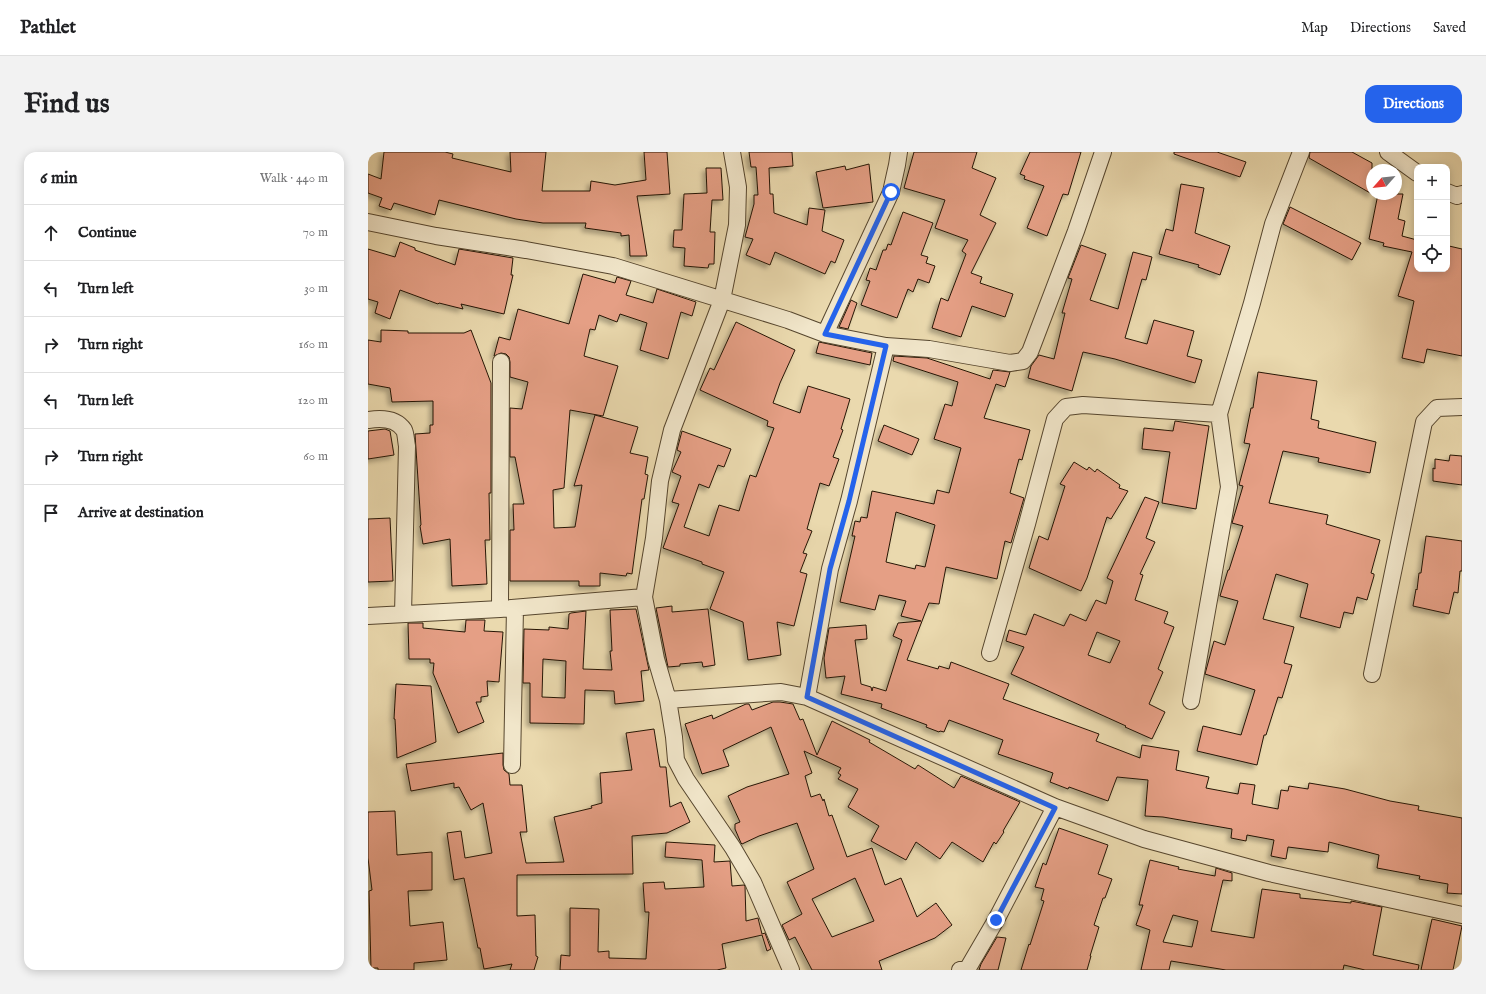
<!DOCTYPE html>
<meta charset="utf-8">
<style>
body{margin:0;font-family:"IM FELL English",serif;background:#f2f2f2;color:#202124}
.controls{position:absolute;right:12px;top:12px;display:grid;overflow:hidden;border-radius:8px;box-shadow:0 2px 10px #0003}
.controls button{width:36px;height:36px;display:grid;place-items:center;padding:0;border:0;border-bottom:1px solid #e0e0e0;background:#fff;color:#202124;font:20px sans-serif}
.compass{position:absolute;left:998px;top:12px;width:36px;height:36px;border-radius:50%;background:#fff;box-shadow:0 2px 10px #0003;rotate:243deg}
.stop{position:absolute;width:12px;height:12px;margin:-9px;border:3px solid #2563eb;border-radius:50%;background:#fff}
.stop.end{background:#2563eb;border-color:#fff;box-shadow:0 1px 4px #0008}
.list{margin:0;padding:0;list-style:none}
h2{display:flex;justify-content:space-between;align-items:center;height:52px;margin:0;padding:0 16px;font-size:17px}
h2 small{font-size:13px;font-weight:400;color:#757577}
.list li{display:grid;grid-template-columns:26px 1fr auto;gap:12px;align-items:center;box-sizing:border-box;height:56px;padding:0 16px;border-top:1px solid #e0e0e0}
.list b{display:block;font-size:15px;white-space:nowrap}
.list em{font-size:13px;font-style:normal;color:#757577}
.icon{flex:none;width:22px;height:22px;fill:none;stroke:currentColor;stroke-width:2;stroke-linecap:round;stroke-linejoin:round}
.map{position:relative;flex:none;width:1094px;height:818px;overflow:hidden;border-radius:12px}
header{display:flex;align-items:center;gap:24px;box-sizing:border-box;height:56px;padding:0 20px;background:#fff;border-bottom:1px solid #e0e0e0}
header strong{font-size:19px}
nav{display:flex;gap:22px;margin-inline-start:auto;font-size:14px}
.intro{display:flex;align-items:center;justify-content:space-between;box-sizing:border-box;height:96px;padding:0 24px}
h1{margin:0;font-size:28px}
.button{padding:10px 18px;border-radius:12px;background:#2563eb;color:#fff;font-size:14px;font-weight:700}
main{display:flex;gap:24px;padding:0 24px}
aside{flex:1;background:#fff;border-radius:12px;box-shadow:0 2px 10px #0003}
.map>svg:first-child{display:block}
</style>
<header>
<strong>Pathlet</strong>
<nav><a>Map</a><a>Directions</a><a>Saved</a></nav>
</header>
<div class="intro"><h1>Find us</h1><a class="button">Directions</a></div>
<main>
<aside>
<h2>6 min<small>Walk · 440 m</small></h2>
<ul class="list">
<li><svg class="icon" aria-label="ahead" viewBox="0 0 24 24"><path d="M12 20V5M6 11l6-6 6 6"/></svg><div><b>Continue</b></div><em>70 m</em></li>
<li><svg class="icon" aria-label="left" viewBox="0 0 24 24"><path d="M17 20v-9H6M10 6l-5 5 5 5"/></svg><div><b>Turn left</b></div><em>30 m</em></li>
<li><svg class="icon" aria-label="right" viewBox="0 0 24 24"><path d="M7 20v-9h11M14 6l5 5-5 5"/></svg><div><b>Turn right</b></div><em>160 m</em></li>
<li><svg class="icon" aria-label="left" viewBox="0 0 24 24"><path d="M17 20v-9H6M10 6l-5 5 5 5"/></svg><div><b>Turn left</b></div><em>120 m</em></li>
<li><svg class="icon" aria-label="right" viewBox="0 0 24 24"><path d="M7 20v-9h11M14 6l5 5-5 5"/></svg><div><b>Turn right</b></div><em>60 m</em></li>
<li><svg class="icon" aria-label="arrive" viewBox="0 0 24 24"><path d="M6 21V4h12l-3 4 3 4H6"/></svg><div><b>Arrive at destination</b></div></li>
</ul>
</aside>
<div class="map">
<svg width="1094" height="818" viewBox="0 0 1094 818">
<defs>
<filter id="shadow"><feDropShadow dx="-3.5" dy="3.5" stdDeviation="2" flood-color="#0004"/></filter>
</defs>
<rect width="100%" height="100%" fill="#ead9ae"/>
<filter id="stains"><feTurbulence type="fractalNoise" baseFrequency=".005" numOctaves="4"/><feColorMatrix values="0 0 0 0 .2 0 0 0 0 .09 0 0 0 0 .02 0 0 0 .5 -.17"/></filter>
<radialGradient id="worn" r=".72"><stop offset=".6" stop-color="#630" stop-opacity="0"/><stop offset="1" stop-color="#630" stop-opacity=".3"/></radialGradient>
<path fill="#e59f85" stroke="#251504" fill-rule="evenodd" filter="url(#shadow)" d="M16 0H77L85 2 84 6 143 20 142 0H178L174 39H222L223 29 247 33 278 28 276 0H299L302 42 269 44 279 104H262L261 83 253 84V81L217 76 218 71H175L148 67 71 48 67 63 26 51 23 58 11 54 14 46 0 41V22L13 27Z
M381 0H424L425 14 401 16 402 42H405L406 61 439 73 441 56 457 58 454 79 476 88 467 111 463 109 457 122 407 100 402 113 378 103 385 87 377 85 386 52V43H390L388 15H383Z
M546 0H609L604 16 628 26 612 63 628 71 603 121 614 125 612 131 645 142 637 165 604 154 593 185 564 176 573 146 580 149 598 102 594 99 600 88 567 76 577 48 536 36Z
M662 0H713L700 43 695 42 679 84 659 76 676 34 656 27 657 24 652 22Z
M806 0H849L878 10 872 25 806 2Z
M942 0H984L1004 11V42L941 6Z
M501 12 505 50 455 56 448 20 477 14 478 18Z
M338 16H353L355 48H344L342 80H347L346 112H341L340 116 316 114 317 96 305 95 306 78H314L316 42 339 41Z
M813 32 836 36 827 81 862 94 852 123 830 115 831 113 791 102 798 77 805 79Z
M1010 42H1035L1030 67 1037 69 1034 84 1049 88V117H1079V101L1081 94 1094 97V204L1059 197 1056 211 1034 206 1046 149 1030 144 1044 100 1015 94 1016 91 1001 87Z
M922 55 993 91 984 108 915 72Z
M535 60 565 71 553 103 560 105 558 111 567 114 561 131 550 127 545 140 540 137 529 166 493 153 502 129 498 128 502 116 508 118 515 98H518L520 92 523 93Z
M32 90 47 96V98L87 113 91 97 145 106 143 123H145L136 162 93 152 95 157 71 151 70 152 32 138 22 167 7 161 10 150 0 147V97L27 105Z
M713 93 738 102 722 148 750 157 765 100 784 105 778 128 774 127 757 186 779 192 786 168 826 179 819 204 834 208 827 231 747 207 715 200 704 239 660 226 663 214 671 203 686 207 697 161H694L704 127 700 126Z
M215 122 247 131 249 125 263 129 258 143 285 151 289 137 328 150 324 164 313 160 300 207 272 198 279 171 252 162 249 170 231 163 227 178 222 177 216 204 250 214 235 264 202 258 196 336 185 338 186 376 207 375 214 333 206 334 227 263 270 275 262 301 280 305 277 322 280 323 276 347H274L264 422 259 421 258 424 232 421V434H211V429H142V378H146L145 352H156L147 305H142V256L154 257 160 230 142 225V210L141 205 138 202 133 201 126 204 131 185 142 188 150 157 201 172Z
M483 148 489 151 480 177 471 175Z
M368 170 427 198 412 231 405 251 432 261 440 234 482 247 473 277 475 278 465 305 471 307 461 334 452 331 439 377 444 379 435 401 439 402 432 420 439 422 426 474 409 470 413 503 380 508 375 470 342 457 356 420 334 412V410L295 396 311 352 304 350 313 324 304 320 313 300 309 298 314 279 363 297 356 315 350 313 341 336 331 332 316 375 341 384 351 353 371 359 382 323 388 325 406 276 399 274 400 269 332 238 342 216 346 218Z
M13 178 40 179V181H96L103 178 123 231V341H121L122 388H117L119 432 84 434 82 387 55 392 52 374 53 373 47 282 62 281V273H65V249L24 250 22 236 0 232V188L13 190Z
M451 190 504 201 502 213 448 201Z
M526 204 559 206 622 227 625 218 642 220 637 235 628 232 616 266 662 278 654 308 651 307 642 341 656 346 643 391 637 389 629 427 578 415 571 452 561 451 539 508 570 517 571 514 581 517 583 510 641 532 635 547 731 582 728 589 772 606 774 593 811 599 808 618 841 625 838 636 870 642 872 631 887 633 884 652 910 657 913 638 920 639 921 634 940 637 941 631 977 637 1022 649 1051 654 1050 658 1094 666V742L1079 741 1080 732 1051 727 1052 724 1009 716 1011 703 961 690 960 700 920 695 918 707 903 704 906 688 879 683 878 689 863 686 864 677 795 665 777 664 780 628 749 625 740 649 701 635 700 637 682 630 685 621 630 602 635 588 581 568 576 580 572 579 571 580 558 575 559 573 543 567 513 556 514 552 473 542 477 524 458 526 456 506 461 476 498 473 499 487 487 488 493 532 503 535 504 539 505 535 518 539 534 488 525 484 530 471 553 469 533 464 538 449 511 443 507 458 472 450 487 384H484L487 369 492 370 493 365 499 366 504 339 566 352 569 338 581 341 593 296 566 287 577 252 584 254 590 230 525 209ZM528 360 567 373 557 415 548 413 547 417 518 410Z
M890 220 949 229 943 267 951 269 950 276 1008 290 1002 321 950 310 951 306 915 299 901 351 960 363 958 372 1012 388 1003 421 1006 422V424L999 448 989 445 985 462 976 460 972 476 932 465 940 432 908 422 895 467 926 475 916 511 924 513 914 546 910 545 898 583H896L889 613 829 599 835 574 873 583 887 538 837 522 846 489 857 493 870 449 852 444 860 418H861L875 374 864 371 875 334 871 333 882 292 876 291 883 256H885Z
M807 269 841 274 828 357 794 351 802 300 774 297 776 276 805 279Z
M516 273 551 287 544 303 510 289Z
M17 277 22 279 26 303 0 307V279Z
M1082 303 1094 304V333L1065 329V316L1067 317V307L1081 309Z
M706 310 719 318 721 315 727 320 729 317 752 333 751 336 760 339 743 367 739 365 719 426 713 439 661 416 671 384 680 388 697 334 692 332Z
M777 345 791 350 778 386 787 390 772 422 775 423 767 448 800 460 796 471 806 475 790 517 795 520 781 552 797 560 784 587 757 575 758 574 643 522 656 495 638 489 641 478 658 483 666 462 696 474 702 462 718 469 728 448 738 452 745 429 739 426ZM729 480 752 489 742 511 720 503Z
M22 366 25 429 0 430V367Z
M1058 384 1094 389V419H1092L1090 441 1086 440 1081 462 1045 454 1048 437 1049 438 1051 421H1053Z
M304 454V460L340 457 347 513 335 515 334 510 312 512V514L300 515 288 456Z
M268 457 281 518 273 519 276 549 247 552 246 539 217 538 216 572 162 571V531H155L156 477 181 478V475L200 477 201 462 203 461 218 459 215 517 244 518 242 499H244L242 458ZM175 507 198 509 197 546 174 545Z
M98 468H117L116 479 135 480 131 530 119 529 120 544 113 545V550H108L116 570 90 581 65 521 66 511H62V507H41L40 471H55V476L97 480Z
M28 532 63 534 68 590 29 606 27 567H26Z
M405 550H412L425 552 432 568 435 567 449 603 464 569 502 588 501 590 547 617 550 613 586 636 593 624 652 650 635 679 636 680 628 692 626 690 615 710 584 690 572 707 548 690 538 708 503 689 511 674 480 655 490 637 470 627 473 623 470 621 473 616 436 599 444 621 437 624 443 645 452 642 455 649 456 647 461 664 464 663 479 705 504 696 517 733 533 726 549 765 568 751 584 773 567 786 511 809 514 818H444L427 785 421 788 414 773 434 762 419 730 446 717 429 671 391 684 374 692 373 691 367 677V672L372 670 360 644 379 635 421 622 403 575 355 598 361 614 334 622 317 572 344 563 345 567 378 552H381L384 558ZM487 726 506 769 464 785 444 747Z
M286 577 292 615H298L302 655 313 650 322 670 299 681 264 684 265 722 149 723V764L167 763 168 804 170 805 166 818H142L144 812 116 817 112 796H110L96 726 86 728 79 681 93 679 97 706 124 701 115 651 103 658 91 635 86 636V631L43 639 38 612 135 601V613L136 618 141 622 142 633H154L159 680H152L158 711 196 710 186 665 224 656 223 654 234 651 232 621 264 618 258 581Z
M27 659 29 703 64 700V738L40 739 42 774 75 770 79 808 46 811V818H10V816H3L1 739 4 738 0 706V660Z
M691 676 740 693 730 722 744 727 737 746H735L726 773 731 775 722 804H723L719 818H653L661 792 662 793 676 749 673 748 676 737 667 735 675 711 678 713Z
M298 690 347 693 346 710 362 709 364 734 376 733 377 734 378 769 390 766 394 782 397 781 403 797 399 799 394 783 354 792 358 816 349 818H192L193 803 202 804V756L231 757 230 800 241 799V806L278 807 281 760H277L275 731 296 730 297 737 336 735 334 708 297 705Z
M782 708 811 715 810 717 847 724 848 716 864 721V729L855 728 843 779 886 786 894 737 932 742V746L983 751V749L1014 755 1005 803 1051 813 1050 818H997L976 813 975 818H858L803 809 801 818H773L782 778 768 773 775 753H771ZM805 763 830 769 824 795 795 790Z
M1064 767 1094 774 1085 818H1053Z
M629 785 638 786 630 818H611L613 812Z"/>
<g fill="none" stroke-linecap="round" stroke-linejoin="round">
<defs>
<path id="minor" d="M364 0 370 35 369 73 354 148 304 278 292 329 286 386 276 445 288 507 300 548 306 585 308 608 318 627 365 696 385 730 423 818
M1020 0 1049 21
M1079 40 1089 44 1094 42
M0 70 68 84 158 98 245 114 420 168 457 182 518 194 561 197 642 211 655 209 662 200 708 79 735 0
M457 182 523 40 529 13 531 0
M0 268C12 266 28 266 36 278 38 282 38 290 39 294L35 462
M132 457 133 210
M0 464 132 457 276 445
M622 501 659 372 687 267 698 255 715 253 851 262
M1004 522 1056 270 1069 256 1094 255
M439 545 462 417 481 349 518 194
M300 548 413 540 439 545 687 655 776 687 901 721 1094 763
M823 549 861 335 851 262 884 151 905 72 933 0
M144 613 147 456
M592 818 600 816 628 768 687 655"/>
</defs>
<use href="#minor" stroke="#56462e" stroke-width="18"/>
<use href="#minor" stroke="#f1e6ca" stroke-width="16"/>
</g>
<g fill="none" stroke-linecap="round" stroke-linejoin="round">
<path stroke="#2563eb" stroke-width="5" d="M523 40 457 182 518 194 481 349 462 417 439 545 687 656 628 768"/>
</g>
<rect width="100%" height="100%" filter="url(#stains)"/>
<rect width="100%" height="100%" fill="url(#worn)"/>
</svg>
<div class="controls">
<button>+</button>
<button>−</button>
<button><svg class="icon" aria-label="locate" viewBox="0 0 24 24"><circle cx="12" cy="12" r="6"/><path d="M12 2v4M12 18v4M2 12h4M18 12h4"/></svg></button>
</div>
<svg class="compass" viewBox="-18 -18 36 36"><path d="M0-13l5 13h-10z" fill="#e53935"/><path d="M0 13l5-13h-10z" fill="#757577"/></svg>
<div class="stop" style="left:523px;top:40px"></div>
<div class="stop end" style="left:628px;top:768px"></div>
</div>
</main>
